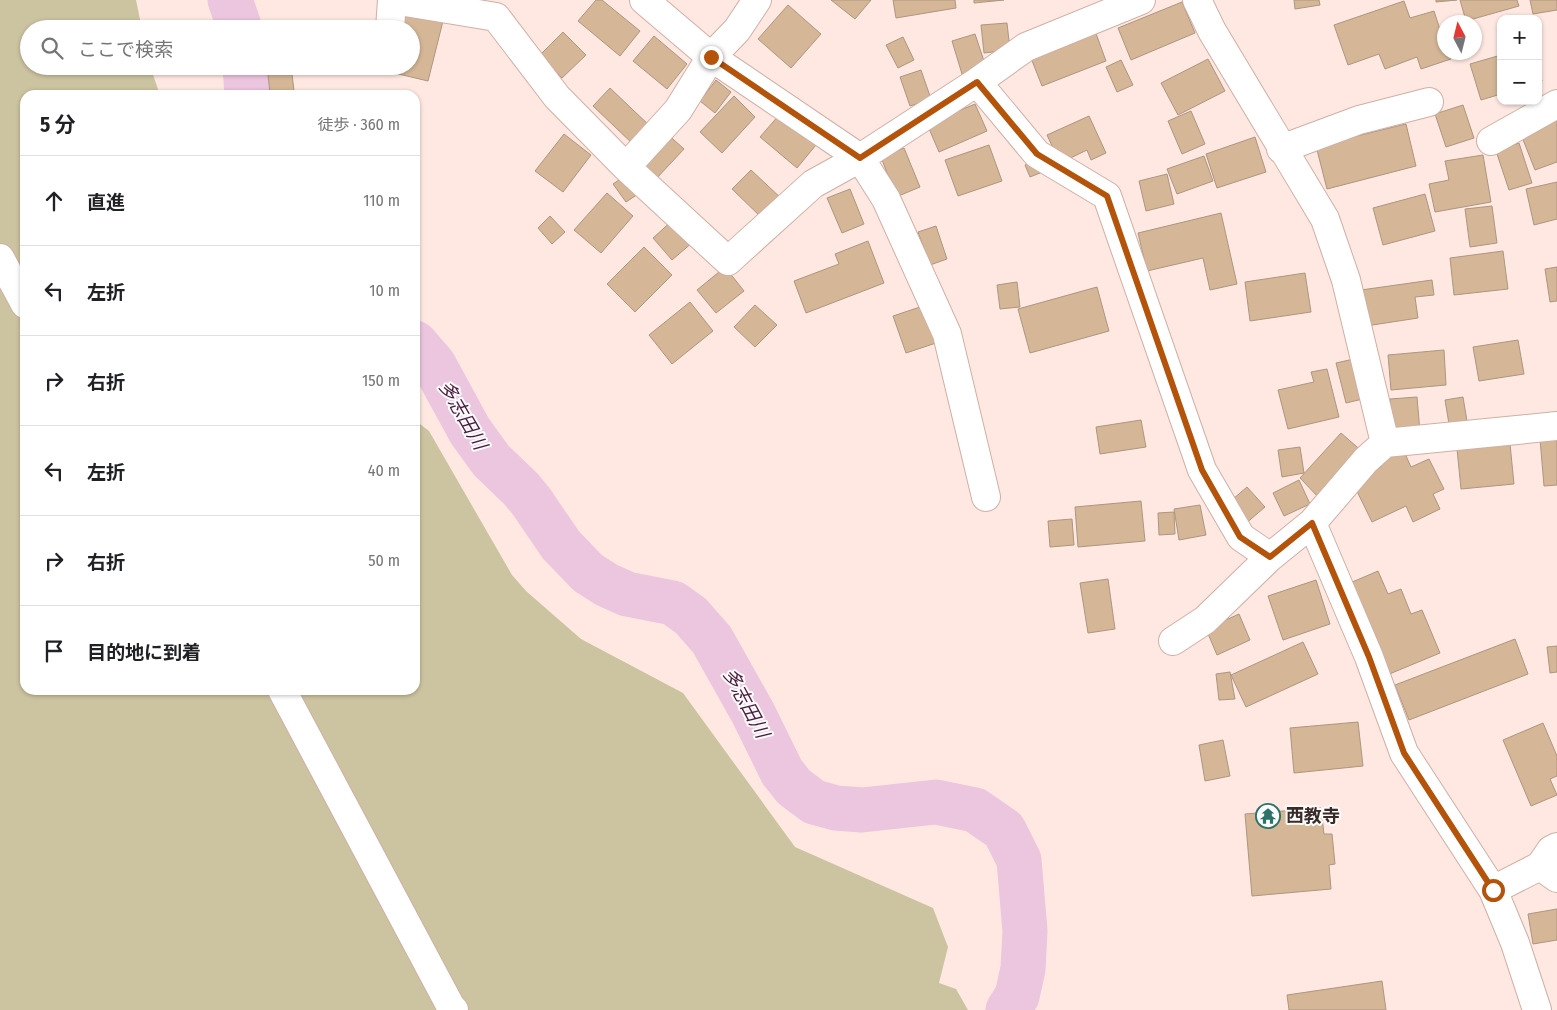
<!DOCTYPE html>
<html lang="ja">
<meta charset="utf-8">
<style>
body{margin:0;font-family:"Fira Sans Condensed","Noto Sans JP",sans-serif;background:#f2f2f2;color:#202124}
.controls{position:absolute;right:15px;top:15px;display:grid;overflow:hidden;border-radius:10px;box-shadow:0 1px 4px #0004}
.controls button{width:45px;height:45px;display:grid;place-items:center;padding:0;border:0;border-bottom:1px solid #e0e0e0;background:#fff;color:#202124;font:25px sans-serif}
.compass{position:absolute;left:1437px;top:15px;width:45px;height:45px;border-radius:50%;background:#fff;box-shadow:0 1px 4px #0004;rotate:353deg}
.stop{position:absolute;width:15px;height:15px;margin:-11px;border:4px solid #b45309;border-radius:50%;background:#fff}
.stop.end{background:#b45309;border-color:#fff;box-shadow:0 1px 5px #0008}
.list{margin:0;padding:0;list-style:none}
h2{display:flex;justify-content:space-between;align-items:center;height:65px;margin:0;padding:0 20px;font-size:21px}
h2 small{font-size:16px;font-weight:400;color:#757577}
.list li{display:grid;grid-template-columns:32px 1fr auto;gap:15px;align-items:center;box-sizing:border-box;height:90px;padding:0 20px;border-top:1px solid #e0e0e0}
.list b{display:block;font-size:19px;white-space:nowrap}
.list em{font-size:16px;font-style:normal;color:#757577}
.icon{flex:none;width:28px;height:28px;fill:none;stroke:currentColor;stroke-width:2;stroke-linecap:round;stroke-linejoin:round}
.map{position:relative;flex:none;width:1557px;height:1010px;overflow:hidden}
.search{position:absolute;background:#fff;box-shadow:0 1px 4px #0004;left:20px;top:20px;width:400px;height:55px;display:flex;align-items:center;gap:12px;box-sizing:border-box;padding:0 18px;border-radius:28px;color:#757577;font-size:19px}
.panel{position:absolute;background:#fff;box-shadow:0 1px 4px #0004;left:20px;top:90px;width:400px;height:605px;border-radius:15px}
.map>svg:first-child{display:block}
</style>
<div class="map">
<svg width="1557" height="1010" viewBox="0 0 1557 1010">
<rect width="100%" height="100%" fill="#fee8e1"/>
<path fill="#ccc3a0" d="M0 0H136L142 29H29V66H150L160 95H25V690H415V420L429 431 512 575 526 591 581 639 683 693 795 847 933 908 948 947 939 983 956 989 968 1010H0Z"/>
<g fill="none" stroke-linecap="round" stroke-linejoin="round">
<path stroke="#ecc5de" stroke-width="45" d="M230 0 240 29
M245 66 247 95
M415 343 434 365 470 431 491 460 521 489 531 501 561 545 588 573 607 585 627 594 673 603 691 616 712 640 753 713 782 772 794 787 814 802 836 808 862 810 936 802 975 810 1004 830 1019 860 1025 931 1023 969 1017 996 1008 1010"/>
</g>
<path fill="#d5b697" stroke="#ad967f" d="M596 0H602L640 31 620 56 578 21Z
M831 0H871L855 19Z
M893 0H955L956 8 896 18Z
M974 0H1004L974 3Z
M1294 0H1319L1320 5 1295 9Z
M1436 0H1457L1436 2Z
M1460 0H1517L1519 6 1466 21Z
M1530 0H1557V10L1533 14Z
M1404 1 1410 18 1434 11 1444 42V52H1448L1451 59 1421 69 1417 57 1385 69 1379 54 1348 65 1334 25Z
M1182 2 1195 33 1131 60 1118 28Z
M788 5 821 34 791 68 758 39Z
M405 12 443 21 428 81 390 72 392 66H411V29H401Z
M1007 23 1010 50 984 53 981 25Z
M345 25V29H308Z
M1094 28 1106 61 1042 86 1029 53Z
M563 32 586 55 562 78 540 55Z
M975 34 986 67 962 74 952 41Z
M654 36 687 64 667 89 633 61Z
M903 37 914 60 898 68 886 45Z
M1501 55V94L1481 100 1470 64Z
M1208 59 1225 91 1178 115 1161 83Z
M1121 60 1133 85 1117 92 1106 67Z
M267 66H349V68L292 74 294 91 270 93Z
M1538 68 1542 81 1538 82Z
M921 70 931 99 910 106 900 77Z
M716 80 731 92 715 113 700 101Z
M610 88 652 128 635 146 593 106Z
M734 96 755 117 722 153 700 132Z
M975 104 987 131 939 152 927 124Z
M1463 105 1474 138 1446 147 1435 114Z
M1191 111 1205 144 1182 154 1168 121Z
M780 114 816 145 797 168 760 137Z
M1089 116 1106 153 1091 160 1087 150 1060 163 1047 135Z
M1557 117V162L1535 170 1520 132Z
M1406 124 1416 166 1327 189 1316 146Z
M664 131 684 149 655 180 636 161Z
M564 134 591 155 563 192 535 171Z
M1255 137 1266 172 1217 188 1206 154Z
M1519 143 1532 183 1509 190 1496 151Z
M989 145 1002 181 958 196 945 160Z
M904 148 920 187 896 197 881 157Z
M1483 155 1491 202 1435 212 1429 184 1449 180 1445 161Z
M1204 156 1213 181 1177 194 1167 169Z
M1040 159 1045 171 1030 177 1025 165Z
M751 170 783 200 764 220 732 189Z
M628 174 641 192 626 202 613 184Z
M1167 174 1174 204 1146 211 1139 181Z
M1557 182V219L1534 225 1526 189Z
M850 189 864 224 842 233 827 198Z
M607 193 633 216 601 253 574 230Z
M1425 194 1435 231 1383 245 1373 208Z
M1492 206 1497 243 1470 247 1465 209Z
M1221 213 1237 284 1210 290 1203 258 1147 271 1138 233Z
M550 216 565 232 552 244 538 228Z
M674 219 693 242 672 260 653 238Z
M936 226 947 259 930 265 918 232Z
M868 241 884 283 806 313 794 281 839 264 835 254Z
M644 247 672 275 635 312 607 284Z
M1503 251 1508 289 1454 295 1450 258Z
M725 267 744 291 716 313 697 290Z
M1557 267V301L1550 302 1545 269Z
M1305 273 1311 312 1250 321 1245 282Z
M1432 280 1434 295 1415 297 1418 318 1366 326 1361 290Z
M1017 282 1020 307 1000 309 997 285Z
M1097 287 1109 331 1030 353 1018 309Z
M690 302 713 331 672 364 649 335Z
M755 305 777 325 755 347 734 327Z
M926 305 939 342 906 353 893 316Z
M1518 340 1524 374 1479 381 1473 347Z
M1444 350 1446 385 1391 390 1388 355Z
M1358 358 1367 398 1346 403 1336 363Z
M1327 369 1339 417 1288 429 1278 390 1314 382 1311 372Z
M1417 397 1420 432 1393 434 1390 399Z
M1463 397 1467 421 1449 424 1445 400Z
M1141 420 1146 447 1100 454 1096 427Z
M1341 433 1364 453 1320 499 1300 478Z
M1557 437V485L1544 486 1540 439Z
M1510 444 1514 484 1461 489 1457 449Z
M1300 447 1304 473 1282 477 1278 450Z
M1402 447 1411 467 1429 459 1444 489 1433 494 1440 509 1413 522 1406 506 1372 522 1352 481 1381 467 1377 459Z
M1299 480 1310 504 1284 516 1273 493Z
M1247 487 1265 507 1244 525 1226 505Z
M1141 501 1145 541 1078 547 1075 507Z
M1200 505 1206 535 1179 540 1174 509Z
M1174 512 1175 534 1159 535 1158 513Z
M1072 519 1074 545 1050 547 1048 521Z
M1378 571 1388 594 1401 589 1411 614 1422 610 1440 653 1387 675 1350 583Z
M1108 579 1115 629 1088 633 1080 583Z
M1316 580 1330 624 1283 640 1268 596Z
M1239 614 1250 640 1217 655 1206 629Z
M1515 639 1528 674 1409 720 1395 685Z
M1303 642 1318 674 1246 707 1231 675Z
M1557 646V672L1550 673 1547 647Z
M1230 672 1235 699 1219 700 1216 674Z
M1358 722 1363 766 1294 773 1290 728Z
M1543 723 1557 756V776L1550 779 1557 795 1531 806 1503 740Z
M1223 740 1230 776 1205 781 1199 745Z
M1321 808 1324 834H1332L1335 864 1329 865 1331 889 1252 896 1245 814Z
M1557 909V940L1533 944 1528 914Z
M1382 981 1386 1010H1289L1287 995Z"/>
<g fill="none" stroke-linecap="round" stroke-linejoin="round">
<defs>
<path id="minor" d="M393 0 496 17 557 97 626 167 728 261 813 184 860 158 977 82 1026 47 1141 0
M644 0 711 57 860 158 886 199 947 334 986 497
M1197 0 1212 31 1325 219 1346 280 1385 443
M390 29 392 0
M977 82 1037 154 1107 196 1202 470 1241 537 1270 557
M1491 141 1557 104
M1281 149 1359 120 1429 102
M626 167 678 110 711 57 737 30 757 0
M0 258 25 304
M1173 641 1205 620 1270 557 1312 523
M282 690 451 1007 454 1010
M1540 866 1551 850 1557 847
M1493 890 1540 866 1557 878
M1537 1010 1515 943 1493 890 1404 753 1369 657 1312 523 1366 460 1385 443 1557 426"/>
</defs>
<use href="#minor" stroke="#d1afa4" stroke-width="30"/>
<use href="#minor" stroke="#fff" stroke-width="28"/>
</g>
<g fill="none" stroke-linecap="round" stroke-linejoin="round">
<path stroke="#b45309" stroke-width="6" d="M711 57 860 158 977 82 1037 154 1107 196 1202 470 1240 537 1270 557 1312 523 1369 657 1404 753 1493 890"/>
</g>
<defs>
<symbol id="temple-ring" viewBox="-11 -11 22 22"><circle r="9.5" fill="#fafbfa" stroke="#2b7268" stroke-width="1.5"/><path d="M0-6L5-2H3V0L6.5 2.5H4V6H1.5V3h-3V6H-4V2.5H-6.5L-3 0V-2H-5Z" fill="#2b7268"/></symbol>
</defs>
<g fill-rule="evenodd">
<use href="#temple-ring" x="1254" y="802" width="28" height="28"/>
</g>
<g text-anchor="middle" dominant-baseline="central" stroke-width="4" stroke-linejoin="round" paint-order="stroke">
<g font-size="18" font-weight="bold" fill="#392c28" stroke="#fafbfa" text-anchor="start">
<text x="1286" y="816">西教寺</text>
</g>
<g font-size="19" font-style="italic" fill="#4a1b3c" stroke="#fafbfa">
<text transform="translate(463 415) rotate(60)">多志田川</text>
<text transform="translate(746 703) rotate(62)">多志田川</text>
</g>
</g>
</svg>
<div class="controls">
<button>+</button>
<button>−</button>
</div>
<svg class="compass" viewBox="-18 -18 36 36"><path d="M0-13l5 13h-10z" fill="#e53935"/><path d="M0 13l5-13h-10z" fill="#757577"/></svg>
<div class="stop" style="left:1493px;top:890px"></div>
<div class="stop end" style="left:711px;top:57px"></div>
<div class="search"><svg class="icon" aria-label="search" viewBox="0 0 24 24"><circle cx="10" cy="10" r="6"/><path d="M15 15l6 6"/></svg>ここで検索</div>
<section class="panel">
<h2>5 分<small>徒歩 · 360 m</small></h2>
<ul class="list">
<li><svg class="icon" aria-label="ahead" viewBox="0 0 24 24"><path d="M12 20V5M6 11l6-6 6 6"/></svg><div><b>直進</b></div><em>110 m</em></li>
<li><svg class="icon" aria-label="left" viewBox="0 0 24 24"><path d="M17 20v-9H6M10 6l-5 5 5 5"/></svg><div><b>左折</b></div><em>10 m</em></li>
<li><svg class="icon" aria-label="right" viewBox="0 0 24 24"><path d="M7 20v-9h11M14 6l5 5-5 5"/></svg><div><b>右折</b></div><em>150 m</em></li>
<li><svg class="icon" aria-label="left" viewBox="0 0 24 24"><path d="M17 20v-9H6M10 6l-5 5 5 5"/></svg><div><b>左折</b></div><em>40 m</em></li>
<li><svg class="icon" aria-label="right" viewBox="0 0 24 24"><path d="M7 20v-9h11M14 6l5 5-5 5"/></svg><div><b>右折</b></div><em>50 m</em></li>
<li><svg class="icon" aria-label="arrive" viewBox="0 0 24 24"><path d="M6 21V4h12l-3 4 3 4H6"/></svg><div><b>目的地に到着</b></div></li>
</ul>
</section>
</div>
